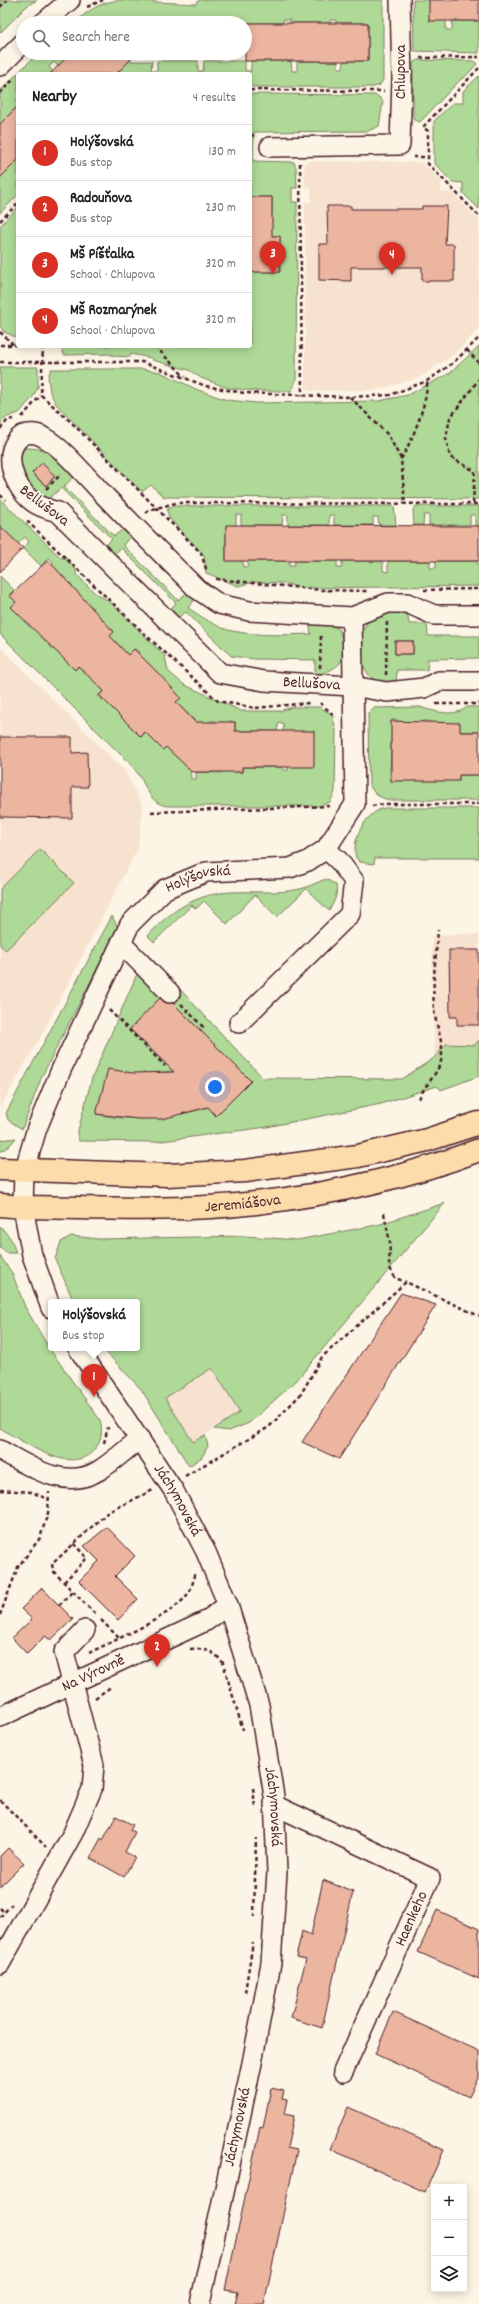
<!DOCTYPE html>
<meta charset="utf-8">
<style>
body{margin:0;font-family:Dekko,sans-serif;background:#f2f2f2;color:#202124}
.controls{position:absolute;right:12px;bottom:12px;display:grid;overflow:hidden;border-radius:4px;box-shadow:0 2px 10px #0003}
.controls button{width:36px;height:36px;display:grid;place-items:center;padding:0;border:0;border-bottom:1px solid #e0e0e0;background:#fff;color:#202124;font:20px sans-serif}
.you{position:absolute;left:215px;top:1087px;width:14px;height:14px;margin:-10px;border:3px solid #fff;border-radius:50%;background:#1a73e8;box-shadow:0 0 0 6px #1a73e833}
.badge{display:grid;place-items:center;width:26px;height:26px;border-radius:50%;background:#d93025;color:#fff;font-size:13px;font-weight:700}
.pin{position:absolute;translate:-50% -33px;filter:drop-shadow(0 1px 2px #0008)}
.pin::after{content:'';position:absolute;top:21px;width:14px;height:12px;background:inherit;clip-path:polygon(0 0,100% 0,50% 100%)}
.popup{position:absolute;left:48px;top:1299px;width:92px;height:52px;box-sizing:border-box;display:grid;place-content:center;border-radius:4px;background:#fff;filter:drop-shadow(0 1px 3px #0005);font-size:13px;white-space:nowrap;color:#757577}
.popup b{font-size:15px;color:#202124}
.popup::after{content:'';position:absolute;left:50%;top:100%;margin-left:-8px;border:8px solid transparent;border-top-color:#fff}
.list{margin:0;padding:0;list-style:none}
h2{display:flex;justify-content:space-between;align-items:center;height:52px;margin:0;padding:0 16px;font-size:17px}
h2 small{font-size:13px;font-weight:400;color:#757577}
.list li{display:grid;grid-template-columns:26px 1fr auto;gap:12px;align-items:center;box-sizing:border-box;height:56px;padding:0 16px;border-top:1px solid #e0e0e0}
.list b{display:block;font-size:15px;white-space:nowrap}
.list p{margin:0;font-size:13px;white-space:nowrap;color:#757577}
.list em{font-size:13px;font-style:normal;color:#757577}
.icon{flex:none;width:22px;height:22px;fill:none;stroke:currentColor;stroke-width:2;stroke-linecap:round;stroke-linejoin:round}
.map{position:relative;flex:none;width:479px;height:2304px;overflow:hidden}
.search{position:absolute;background:#fff;box-shadow:0 2px 10px #0003;left:16px;top:16px;width:236px;height:44px;display:flex;align-items:center;gap:10px;box-sizing:border-box;padding:0 14px;border-radius:22px;color:#757577;font-size:15px}
.panel{position:absolute;background:#fff;box-shadow:0 2px 10px #0003;left:16px;top:72px;width:236px;height:276px;border-radius:4px}
.map>svg:first-child{display:block}
</style>
<div class="map">
<svg width="479" height="2304" viewBox="0 0 479 2304">
<rect width="100%" height="100%" fill="#fcf5e5"/>
<filter id="ink" filterUnits="userSpaceOnUse"><feTurbulence type="fractalNoise" baseFrequency=".025" numOctaves="2"/><feDisplacementMap in="SourceGraphic" scale="8" xChannelSelector="R" yChannelSelector="G"/><feConvolveMatrix kernelMatrix="1 2 1 2 8 2 1 2 1" color-interpolation-filters="sRGB"/></filter>
<g filter="url(#ink)">
<path fill="#f7e2d0" d="M308 161 421 162 441 181V192L452 193 479 220V329L455 353 419 378 376 390 309 391 305 386V202H311V187L305 188 304 165Z
M0 647 125 771 143 807 138 848 41 1036 0 1108Z
M452 934H479V1040L475 1045 446 1044 434 1058 432 936Z
M212 1368 240 1412 193 1442 165 1398Z"/>
<path fill="#aed997" stroke="#7c7c61" fill-rule="evenodd" d="M0 0H37L27 6 0 33Z
M118 0 196 4 199 0H383V80L380 85 374 87H253L250 85V74H116L117 61H152L151 71H157V61H198V71H203L204 61H245V71H251V61H291L292 71H297V61H338V68H343L344 61H368V23H336V20H330V23H290V20H283V23H244V20H237V23H197L196 20H190L189 23H151V20H144V23H75C88 10 100 3 118 0Z
M413 0H429L446 21V30H452V21H479V53L414 51Z
M44 53H71L58 66 54 62 49 67 53 72 50 74H18V98L16 100 18 106 0 124V91L35 56 39 57Z
M417 60 474 61 477 64 463 79 462 78 420 122 414 120 413 116V63Z
M479 76V209L463 193V183L452 182 434 163V121L453 103H463V91Z
M250 94 374 95 379 97 383 102 379 126 368 131 254 132 253 161 294 162 296 167 297 188H292V202H297L296 380 292 391H257L228 388 201 378 189 370 152 360V358L130 354V357L112 356V354L64 355 60 346H250V272H279L280 236H264L272 214V197H250Z
M18 160V195L0 213V178Z
M18 207V338L4 332 0 326V226Z
M479 346V499L164 497 151 485 143 491 140 490 56 404 50 392 48 377 51 369H143L160 372 198 390 227 400 257 403 379 401 408 395 450 373Z
M0 367H38V387L33 397 19 413 7 417 0 424Z
M25 448C53 448 55 457 74 476L64 487 114 536 126 527 132 534 123 545 178 600 189 591 197 597 188 608C201 616 217 628 232 631 258 636 285 635 311 634L309 621 329 624 339 629C350 657 343 669 315 675V660L254 659 231 656 186 612 175 620 167 612 176 603 121 548 111 557 103 548 112 539 61 488 44 503 24 481 17 458ZM42 464 55 476 46 486 32 473Z
M0 499 61 558H66L76 569V574L95 593 110 602 165 656 168 671 183 684 241 711H279L293 707H319L332 714 336 730 335 792 330 802 321 806H167C148 803 147 785 136 771 133 767 129 763 125 759L0 634V576L14 590 9 595 16 602 11 607 15 611 20 606 31 618 26 623 30 627 35 622 49 644 75 670 79 666 104 691 98 696 103 700 108 695 119 706 115 711 119 715 123 711 141 737 145 732 163 750 166 747 178 758 183 753H189L191 779H196V772L221 773V767H236L237 772H242V767H283V770H288L283 731 284 724 279 722 277 731H235V722H229L216 731V721H210V731H205L176 702 180 698 133 659 139 652 135 649 128 655 110 636 114 631 88 614 94 609 90 605 84 610 66 592 73 586 69 582 62 588 45 571 53 562 49 558 41 566 23 548 29 542 25 537 18 544 0 526Z
M173 506H394L396 525H379L378 517H373V525H334V515H329V525H288V515H283L282 525H241V515H236V525L226 526V560L243 561V567H248V561H289V566H294L295 561H337V568H342V561H383V571L388 572V561H430V568H436V561H477V565H479V586L301 588 284 583 254 582 238 586 206 573 204 555 169 518 167 510Z
M416 506H479V526H475V515H470V525H429V515H424L423 525H414L413 510Z
M407 610 409 624H427L428 636H479V658L428 659 427 670H397L396 685C387 684 379 684 372 678 357 666 357 631 371 618 380 609 396 611 407 610ZM395 641H413V654H395Z
M420 707C433 711 455 718 467 707H479V732L429 731V721H423V731H397L398 720H392L390 774 459 780V775H479V800H388L376 795 369 785 368 713 373 708Z
M384 808H479V858H375L374 864 360 862 356 858C351 840 365 813 384 808Z
M40 849 74 883 6 950 0 945V889Z
M326 879 336 885C338 895 334 902 329 911L306 889 277 917 255 895 227 924 204 901 196 909 192 905 154 942 148 936C170 910 198 893 232 892 255 891 278 894 300 889 309 887 317 882 326 879Z
M112 916 118 928 42 1076 22 1129 8 1120 6 1113Z
M146 953 263 1078 402 1079 434 1058 446 1044 475 1045 479 1040V1076L441 1090 437 1086 381 1104 267 1127 154 1142 79 1141 77 1134 92 1078ZM164 994 251 1081 216 1115 208 1107C170 1119 135 1122 96 1114L156 1073 173 1071 130 1029Z
M16 1138 9 1146 0 1152V1140Z
M445 1203 296 1381 249 1423 229 1431 214 1429 240 1412 212 1368 165 1398 193 1442 205 1435 208 1446 202 1457 189 1466 141 1389 102 1348H137V1302H74L55 1259 61 1242 71 1236 99 1239 245 1236 297 1240 377 1225Z
M0 1226 11 1239 16 1253H6L0 1248Z
M0 1256 12 1273 25 1307 49 1348 100 1420C103 1432 102 1442 93 1451 69 1476 23 1441 0 1428Z"/>
<path fill="#ebb5a0" stroke="#4a1f2b" d="M429 0H479V21H429Z
M245 23H368V61H245Z
M71 53H137L116 74H50Z
M18 106V160L0 178V124Z
M250 197H272V236H280V272H250Z
M327 206H351V209H422V206H447L445 244H454V281H422V267H351V281L319 280V244H328Z
M42 463 55 476 46 486 32 473Z
M226 525 479 526V561H226Z
M0 526 23 548 0 572Z
M48 560 114 632 110 636 128 655 134 649 160 675 181 698 176 702 195 722H235V731H314V767H242V772H192L166 747 163 750 145 732 141 737 99 695 104 691 78 666 75 670 11 607 16 602 10 596Z
M395 641H413V654H395Z
M391 721 460 723V732H479V775H459V781H391Z
M0 737H72V753L87 752 88 787H72V818L0 817Z
M449 950H479V1025H457V1017H450Z
M160 998 167 1003H173L251 1081 216 1116 208 1107 162 1119H138L96 1114 108 1069 132 1073 174 1072 130 1029Z
M401 1293 436 1305 339 1459 302 1442Z
M107 1527 135 1556 115 1576 138 1599 118 1620 79 1581 99 1561 84 1546Z
M42 1588 73 1619 52 1639H49L45 1636 27 1654 12 1638 32 1619 21 1609Z
M116 1816 133 1825 130 1830 135 1832 125 1852 135 1857 124 1877 90 1858 101 1838 103 1840Z
M8 1848 24 1863 0 1887V1856Z
M323 1880 353 1892 322 2028 291 2018 306 1959 296 1957 302 1931 311 1935Z
M437 1910 479 1929V1979L418 1952Z
M393 2012 479 2051V2076L469 2097 375 2054Z
M271 2088 284 2091 282 2099 287 2100 284 2114 294 2116 287 2148 297 2150 264 2304H235L238 2292 225 2290 260 2127 263 2128Z
M348 2107 444 2150 425 2192 330 2149Z"/>
<g fill="none" stroke-linecap="round" stroke-linejoin="round">
<defs>
<g id="minor">
<path d="M43 23 70 0"/>
<path d="M0 66 23 43"/>
<path d="M270 147 400 145 402 78 400 0"/>
<path id="s1" d="M479 615H434L407 603H388L352 617 249 611 219 604 197 589C166 558 135 527 105 496 88 479 63 447 43 437 37 433 29 433 23 435 0 450 13 487 33 502 40 507 50 510 58 512L220 673 264 681 352 686 387 692 424 688 439 681H479"/>
<path d="M121 943 170 993"/>
<path d="M239 1023 350 914 354 881 339 861 326 849"/>
<path id="s2" d="M51 1308 32 1255 23 1207 24 1172 37 1128 61 1070 130 924 165 889 206 872 290 868 308 861 326 849 355 804 352 617"/>
<path id="s3" d="M78 1348 174 1491 206 1552 228 1605 259 1705 274 1796 277 1872 271 1963 252 2063 200 2304"/>
<path d="M0 1450C29 1466 65 1491 98 1471 113 1462 126 1449 140 1439"/>
<path id="s4" d="M0 1717 206 1621 228 1605"/>
<path d="M274 1805 430 1878 343 2072"/>
<path d="M0 1964 73 1833 92 1789 94 1765 64 1652 85 1630"/>
</g>
<g id="major">
<path d="M0 1169 167 1175 245 1171 358 1156 427 1140 479 1123"/>
<path id="s5" d="M0 1205 23 1207C100 1208 179 1212 256 1203 332 1194 408 1177 479 1150"/>
</g>
</defs>
<use href="#minor" stroke="#4a1f2b" stroke-width="22"/>
<use href="#major" stroke="#4a1f2b" stroke-width="25"/>
<path stroke="#4a1f2b" stroke-width="2.5" stroke-dasharray="4 3" stroke-linecap="butt" d="M0 7 7 0
M87 7 103 0
M420 58 479 57
M479 68 423 127 428 131V164L479 216
M250 90 384 91
M0 93 13 80
M250 135 257 136
M413 157H428
M300 163 302 395
M0 221 18 203
M0 332 14 345
M0 345H18
M43 346 41 395 71 422 201 553 207 572
M155 346 185 377
M467 350 479 363
M0 362H142L206 386 244 393 350 397 390 395 427 381 453 363 479 338
M350 397 388 435 401 459 405 503
M22 417 41 395
M0 429 8 420 13 419
M401 459C412 441 428 402 427 381
M46 489 61 474
M0 495 6 500
M473 503 475 471 450 457 446 438 450 418 479 379
M146 513 149 510 176 503 479 504
M27 521 149 638 218 701 255 708 309 703
M216 579 321 590 368 591
M424 590 479 589
M320 668 321 633
M386 675 387 622
M320 703 336 717
M436 704H479
M372 806 384 804H479
M151 812 333 806
M181 1004 203 1027 200 1030
M109 1010 165 1066
M419 1099C424 1086 437 1075 441 1061 445 1044 436 1027 434 1010 432 983 436 956 438 930
M384 1213 390 1243 389 1266 395 1278 406 1282
M104 1443 108 1427
M185 1476 269 1427 301 1394 322 1357 406 1282 479 1316
M0 1490 32 1492 49 1500
M64 1582 87 1558 73 1543
M59 1605 73 1592
M95 1614 53 1571 52 1564 108 1512 153 1490
M0 1615 18 1567 40 1538 48 1513 49 1492
M101 1620 119 1638
M190 1649C205 1648 214 1651 223 1663L243 1730
M89 1653C114 1640 171 1617 187 1595 192 1588 194 1581 194 1572
M95 1698 111 1687
M253 1788 255 1807
M0 1800 46 1847
M0 1908 4 1912
M0 1917 12 1904
M254 1917 256 1838
M245 1992 253 1942"/>
<use href="#minor" stroke="#fcf5e5" stroke-width="19"/>
<use href="#major" stroke="#fddcac" stroke-width="22"/>
</g>
</g>
<g text-anchor="middle" dominant-baseline="central" stroke-width="3.5" stroke-linejoin="round" paint-order="stroke">
<g font-size="16" fill="#4a1f2b" stroke="#fcf5e5">
<text transform="translate(401 72) rotate(-90)">Chlupova</text>
<text transform="translate(44 506) rotate(37)">Bellušova</text>
<text stroke="none"><textPath href="#s1" startOffset="956">Bellušova</textPath></text>
<text stroke="none"><textPath href="#s2" startOffset="495">Holýšovská</textPath></text>
<text stroke="none"><textPath href="#s5" startOffset="243">Jeremiášova</textPath></text>
<text stroke="none"><textPath href="#s3" startOffset="182">Jáchymovská</textPath></text>
<text stroke="none"><textPath href="#s4" startOffset="103">Na Výrovně</textPath></text>
<text stroke="none"><textPath href="#s3" startOffset="506">Jáchymovská</textPath></text>
<text transform="translate(412 1919) rotate(-66)">Haenkeho</text>
<text transform="translate(238 2127) rotate(-78)">Jáchymovská</text>
</g>
</g>
</svg>
<div class="controls">
<button>+</button>
<button>−</button>
<button><svg class="icon" aria-label="layers" viewBox="0 0 24 24"><path d="M12 4l9 5-9 5-9-5zM3 14l9 5 9-5"/></svg></button>
</div>
<div class="you"></div>
<div class="pin badge" style="left:94px;top:1397px">1</div>
<div class="popup"><b>Holýšovská</b>Bus stop</div>
<div class="pin badge" style="left:157px;top:1667px">2</div>
<div class="pin badge" style="left:273px;top:274px">3</div>
<div class="pin badge" style="left:392px;top:275px">4</div>
<div class="search"><svg class="icon" aria-label="search" viewBox="0 0 24 24"><circle cx="10" cy="10" r="6"/><path d="M15 15l6 6"/></svg>Search here</div>
<section class="panel">
<h2>Nearby<small>4 results</small></h2>
<ul class="list">
<li><span class="badge">1</span><div><b>Holýšovská</b><p>Bus stop</p></div><em>130 m</em></li>
<li><span class="badge">2</span><div><b>Radouňova</b><p>Bus stop</p></div><em>230 m</em></li>
<li><span class="badge">3</span><div><b>MŠ Píšťalka</b><p>School · Chlupova</p></div><em>320 m</em></li>
<li><span class="badge">4</span><div><b>MŠ Rozmarýnek</b><p>School · Chlupova</p></div><em>320 m</em></li>
</ul>
</section>
</div>
